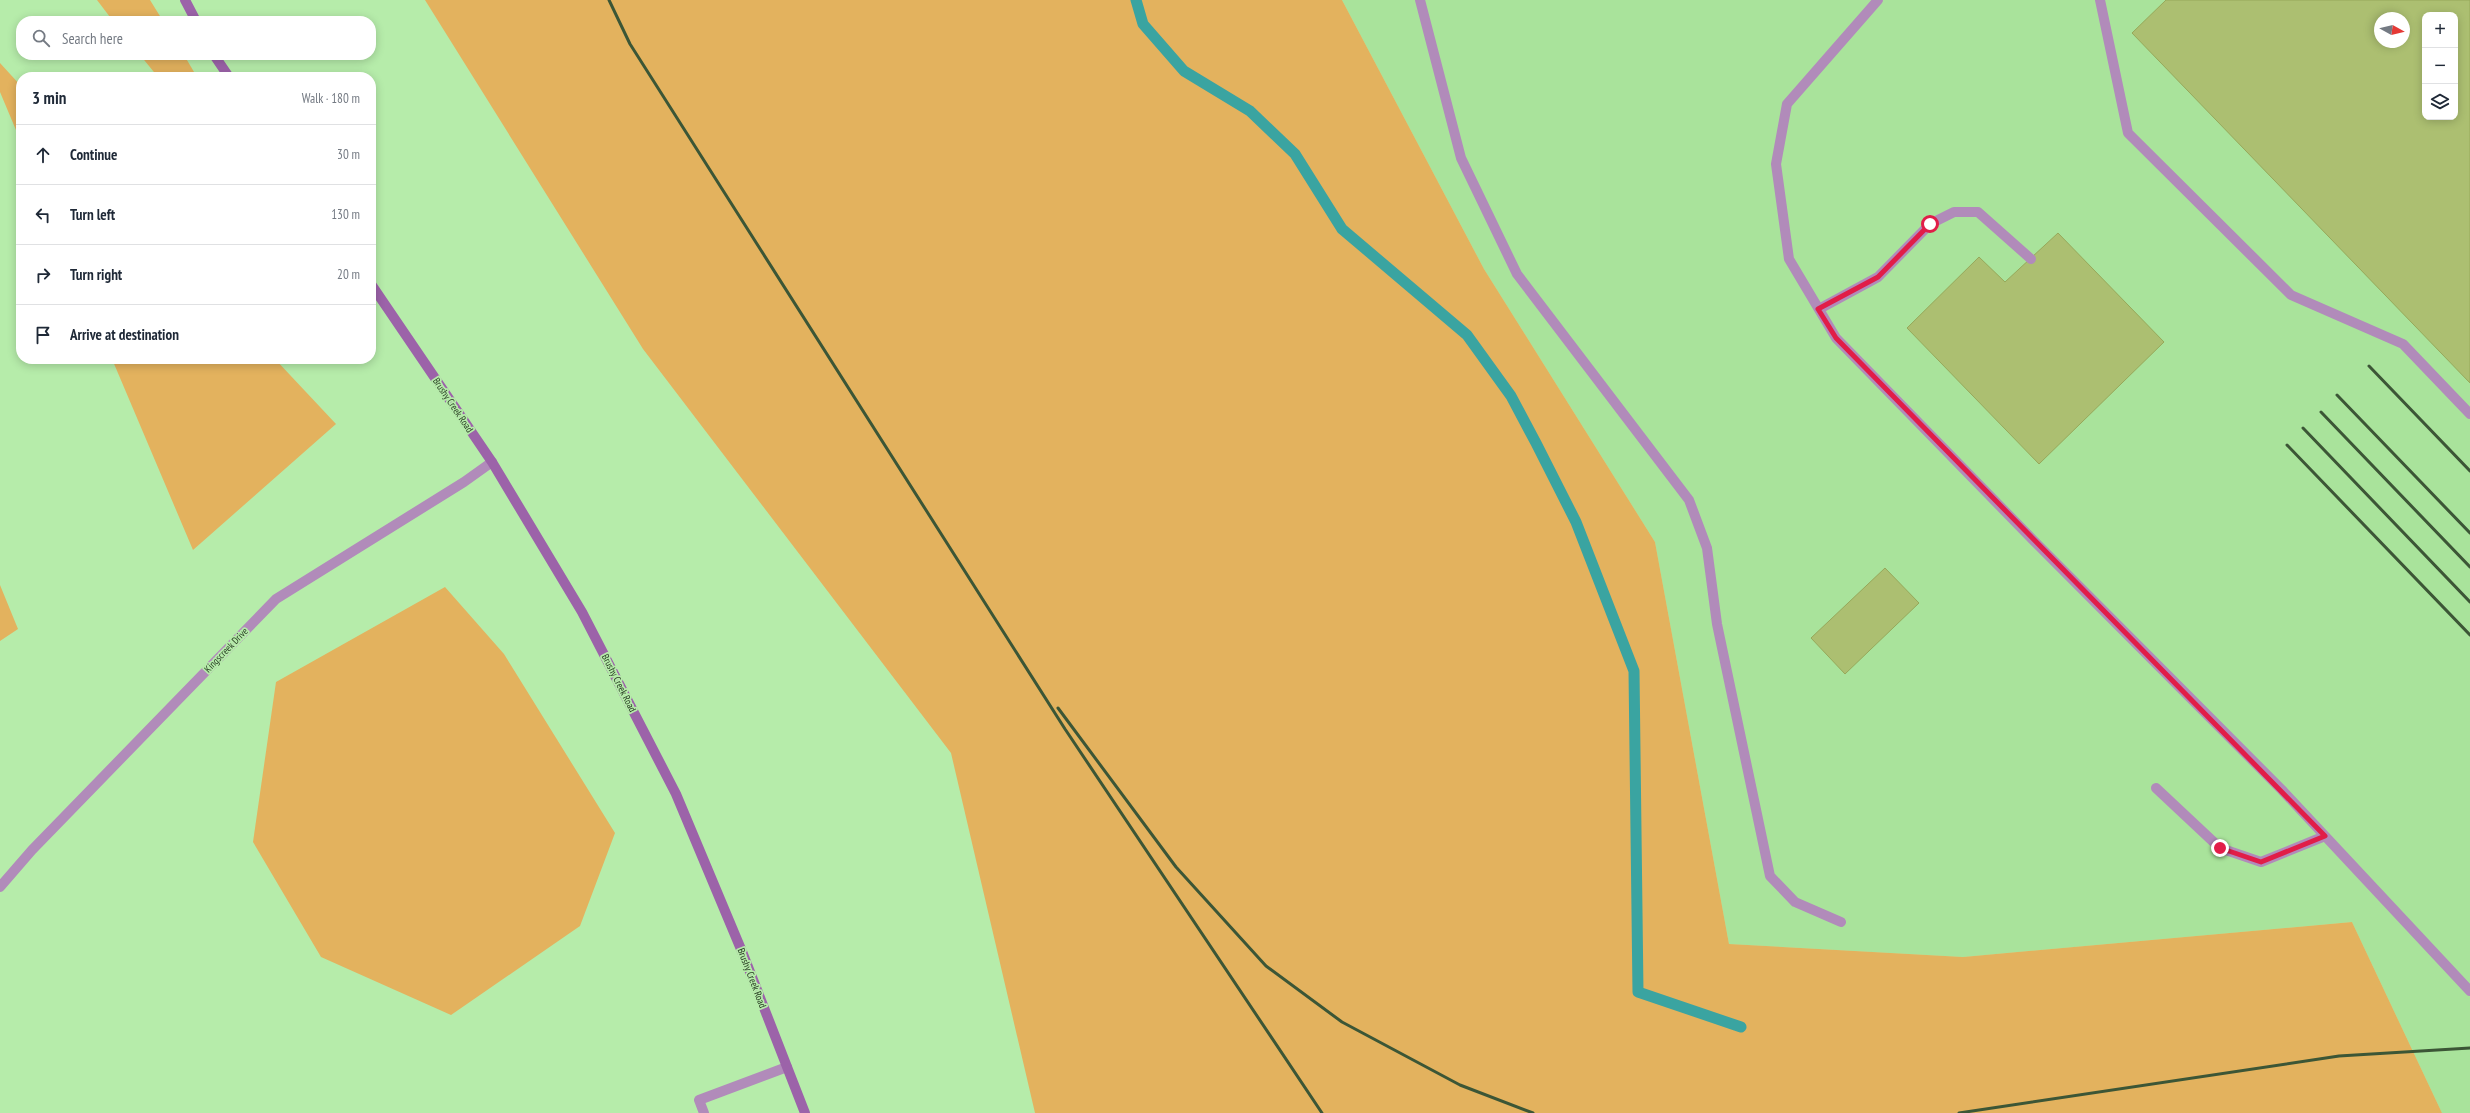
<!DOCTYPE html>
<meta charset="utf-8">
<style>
body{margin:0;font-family:"PT Sans Narrow",sans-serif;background:#f2f2f3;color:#1f2937}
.controls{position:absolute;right:12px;top:12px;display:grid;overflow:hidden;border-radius:8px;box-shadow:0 2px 10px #0003}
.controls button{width:36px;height:36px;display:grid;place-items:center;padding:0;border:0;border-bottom:1px solid #e0e1e3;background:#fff;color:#1f2937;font:20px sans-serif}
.compass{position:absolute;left:2374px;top:12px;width:36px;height:36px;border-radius:50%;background:#fff;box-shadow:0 2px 10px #0003;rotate:98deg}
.stop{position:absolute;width:12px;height:12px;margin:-9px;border:3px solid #e11d48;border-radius:50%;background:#fff}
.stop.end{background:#e11d48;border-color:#fff;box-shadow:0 1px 4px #0008}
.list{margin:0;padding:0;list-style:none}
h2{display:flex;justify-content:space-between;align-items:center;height:52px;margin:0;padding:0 16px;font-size:17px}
h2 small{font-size:13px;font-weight:400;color:#747a83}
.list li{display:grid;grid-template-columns:26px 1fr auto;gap:12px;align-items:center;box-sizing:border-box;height:60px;padding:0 16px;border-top:1px solid #e0e1e3}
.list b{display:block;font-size:15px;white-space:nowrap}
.list em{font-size:13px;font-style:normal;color:#747a83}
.icon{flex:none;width:22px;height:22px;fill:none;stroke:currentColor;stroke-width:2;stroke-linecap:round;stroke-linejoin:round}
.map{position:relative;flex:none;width:2470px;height:1113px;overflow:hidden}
.search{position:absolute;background:#fff;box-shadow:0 2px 10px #0003;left:16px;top:16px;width:360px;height:44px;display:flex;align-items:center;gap:10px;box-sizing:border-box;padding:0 14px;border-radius:16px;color:#747a83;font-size:15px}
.panel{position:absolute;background:#fff;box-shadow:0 2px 10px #0003;left:16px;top:72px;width:360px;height:292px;border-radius:16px}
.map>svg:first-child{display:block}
</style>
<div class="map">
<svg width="2470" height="1113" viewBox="0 0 2470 1113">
<rect width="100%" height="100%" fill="#b6ecaa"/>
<path fill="#a9e39b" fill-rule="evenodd" d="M1342 0H2470V1113H2442L2352 922 1963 957 1729 944 1655 542 1484 269ZM2425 15H2455V117H2425ZM2380 18H2404V42H2380Z"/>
<path fill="#e3b25e" d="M97 0H150L163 21H113Z
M425 0H1342L1484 269 1655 542 1729 944 1963 957 2352 922 2442 1113H1035L951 753 643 349Z
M140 55H184L197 77H158Z
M0 63 21 86V142L0 92Z
M112 359H275L336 424 193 550Z
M0 585 18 629 0 641Z
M445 587 504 654 615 833 580 926 451 1015 321 957 253 842 276 682Z"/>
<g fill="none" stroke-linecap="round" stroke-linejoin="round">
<path stroke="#3aa4a1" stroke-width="11" d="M1136 0 1143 24 1184 71 1250 111 1295 154 1342 229 1467 335 1511 396 1536 443 1576 522 1634 671 1638 992 1741 1027"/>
</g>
<path fill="#acbf71" stroke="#96a85a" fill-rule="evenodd" d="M2166 0H2470V383L2132 33ZM2425 15H2455V117H2425ZM2380 18H2404V42H2380Z
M2058 233 2164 342 2039 464 1907 328 1979 257 2005 282Z
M1885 568 1919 603 1845 674 1811 638Z"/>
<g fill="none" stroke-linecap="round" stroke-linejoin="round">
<path stroke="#b18bba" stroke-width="10" d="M1420 0 1461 158 1517 274 1689 500 1707 548 1717 624 1770 876 1795 902 1841 922
M1878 0 1787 104 1776 164 1789 259 1836 338 2033 540 2282 790 2470 991
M2100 0 2128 133 2291 295 2403 344 2470 414
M1819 309 1878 277 1930 224 1954 212H1978L2031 259
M2156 788 2220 848 2261 862 2325 836
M704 1113 699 1100 787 1067"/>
<path stroke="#b18bba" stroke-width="10" d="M0 887 32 850 276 599 464 482 492 462"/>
<path stroke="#9c63a9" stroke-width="10" d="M185 0 196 21
M214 55 229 77
M371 284 492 462 582 612 676 794 743 954 805 1113"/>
<path stroke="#3c5636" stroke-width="3" d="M609 0 630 44 1065 729 1322 1113
M2369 366 2470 471
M2337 395 2470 533
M2321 412 2470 567
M2303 428 2470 602
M2287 445 2470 635
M1058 708 1176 867 1266 966 1342 1022 1460 1085 1533 1113
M1959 1113 2339 1056 2470 1048"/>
</g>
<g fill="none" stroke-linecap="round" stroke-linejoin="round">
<path stroke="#e11d48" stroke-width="5" d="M1930 224 1878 277 1818 309 1836 338 2325 836 2261 862 2220 848"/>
</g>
<g text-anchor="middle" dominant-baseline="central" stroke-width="3.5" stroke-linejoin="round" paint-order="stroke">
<g font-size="10" fill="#293e24" stroke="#b6ecaa">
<text transform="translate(453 405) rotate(56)">Brushy Creek Road</text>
<text transform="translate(226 650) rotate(-46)">Kingscreek Drive</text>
<text transform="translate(619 683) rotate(63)">Brushy Creek Road</text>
<text transform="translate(752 978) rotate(69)">Brushy Creek Road</text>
</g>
</g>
</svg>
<div class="controls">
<button>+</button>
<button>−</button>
<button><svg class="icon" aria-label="layers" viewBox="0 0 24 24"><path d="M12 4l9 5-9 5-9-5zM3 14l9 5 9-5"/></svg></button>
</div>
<svg class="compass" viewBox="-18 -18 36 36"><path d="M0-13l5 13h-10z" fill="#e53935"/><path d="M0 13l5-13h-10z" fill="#747a83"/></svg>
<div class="stop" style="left:1930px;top:224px"></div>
<div class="stop end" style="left:2220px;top:848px"></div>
<div class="search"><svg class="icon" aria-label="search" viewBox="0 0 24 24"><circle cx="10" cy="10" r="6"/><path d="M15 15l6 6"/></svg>Search here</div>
<section class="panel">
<h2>3 min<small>Walk · 180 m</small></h2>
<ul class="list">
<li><svg class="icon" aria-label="ahead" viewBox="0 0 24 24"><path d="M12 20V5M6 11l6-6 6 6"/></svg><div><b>Continue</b></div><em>30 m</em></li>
<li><svg class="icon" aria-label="left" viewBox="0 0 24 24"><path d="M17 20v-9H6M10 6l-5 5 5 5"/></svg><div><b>Turn left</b></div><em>130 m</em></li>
<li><svg class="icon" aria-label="right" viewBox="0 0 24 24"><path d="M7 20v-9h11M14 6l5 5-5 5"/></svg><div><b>Turn right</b></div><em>20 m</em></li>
<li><svg class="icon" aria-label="arrive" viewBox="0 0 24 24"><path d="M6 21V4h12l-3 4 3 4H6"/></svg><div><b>Arrive at destination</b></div></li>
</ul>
</section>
</div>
